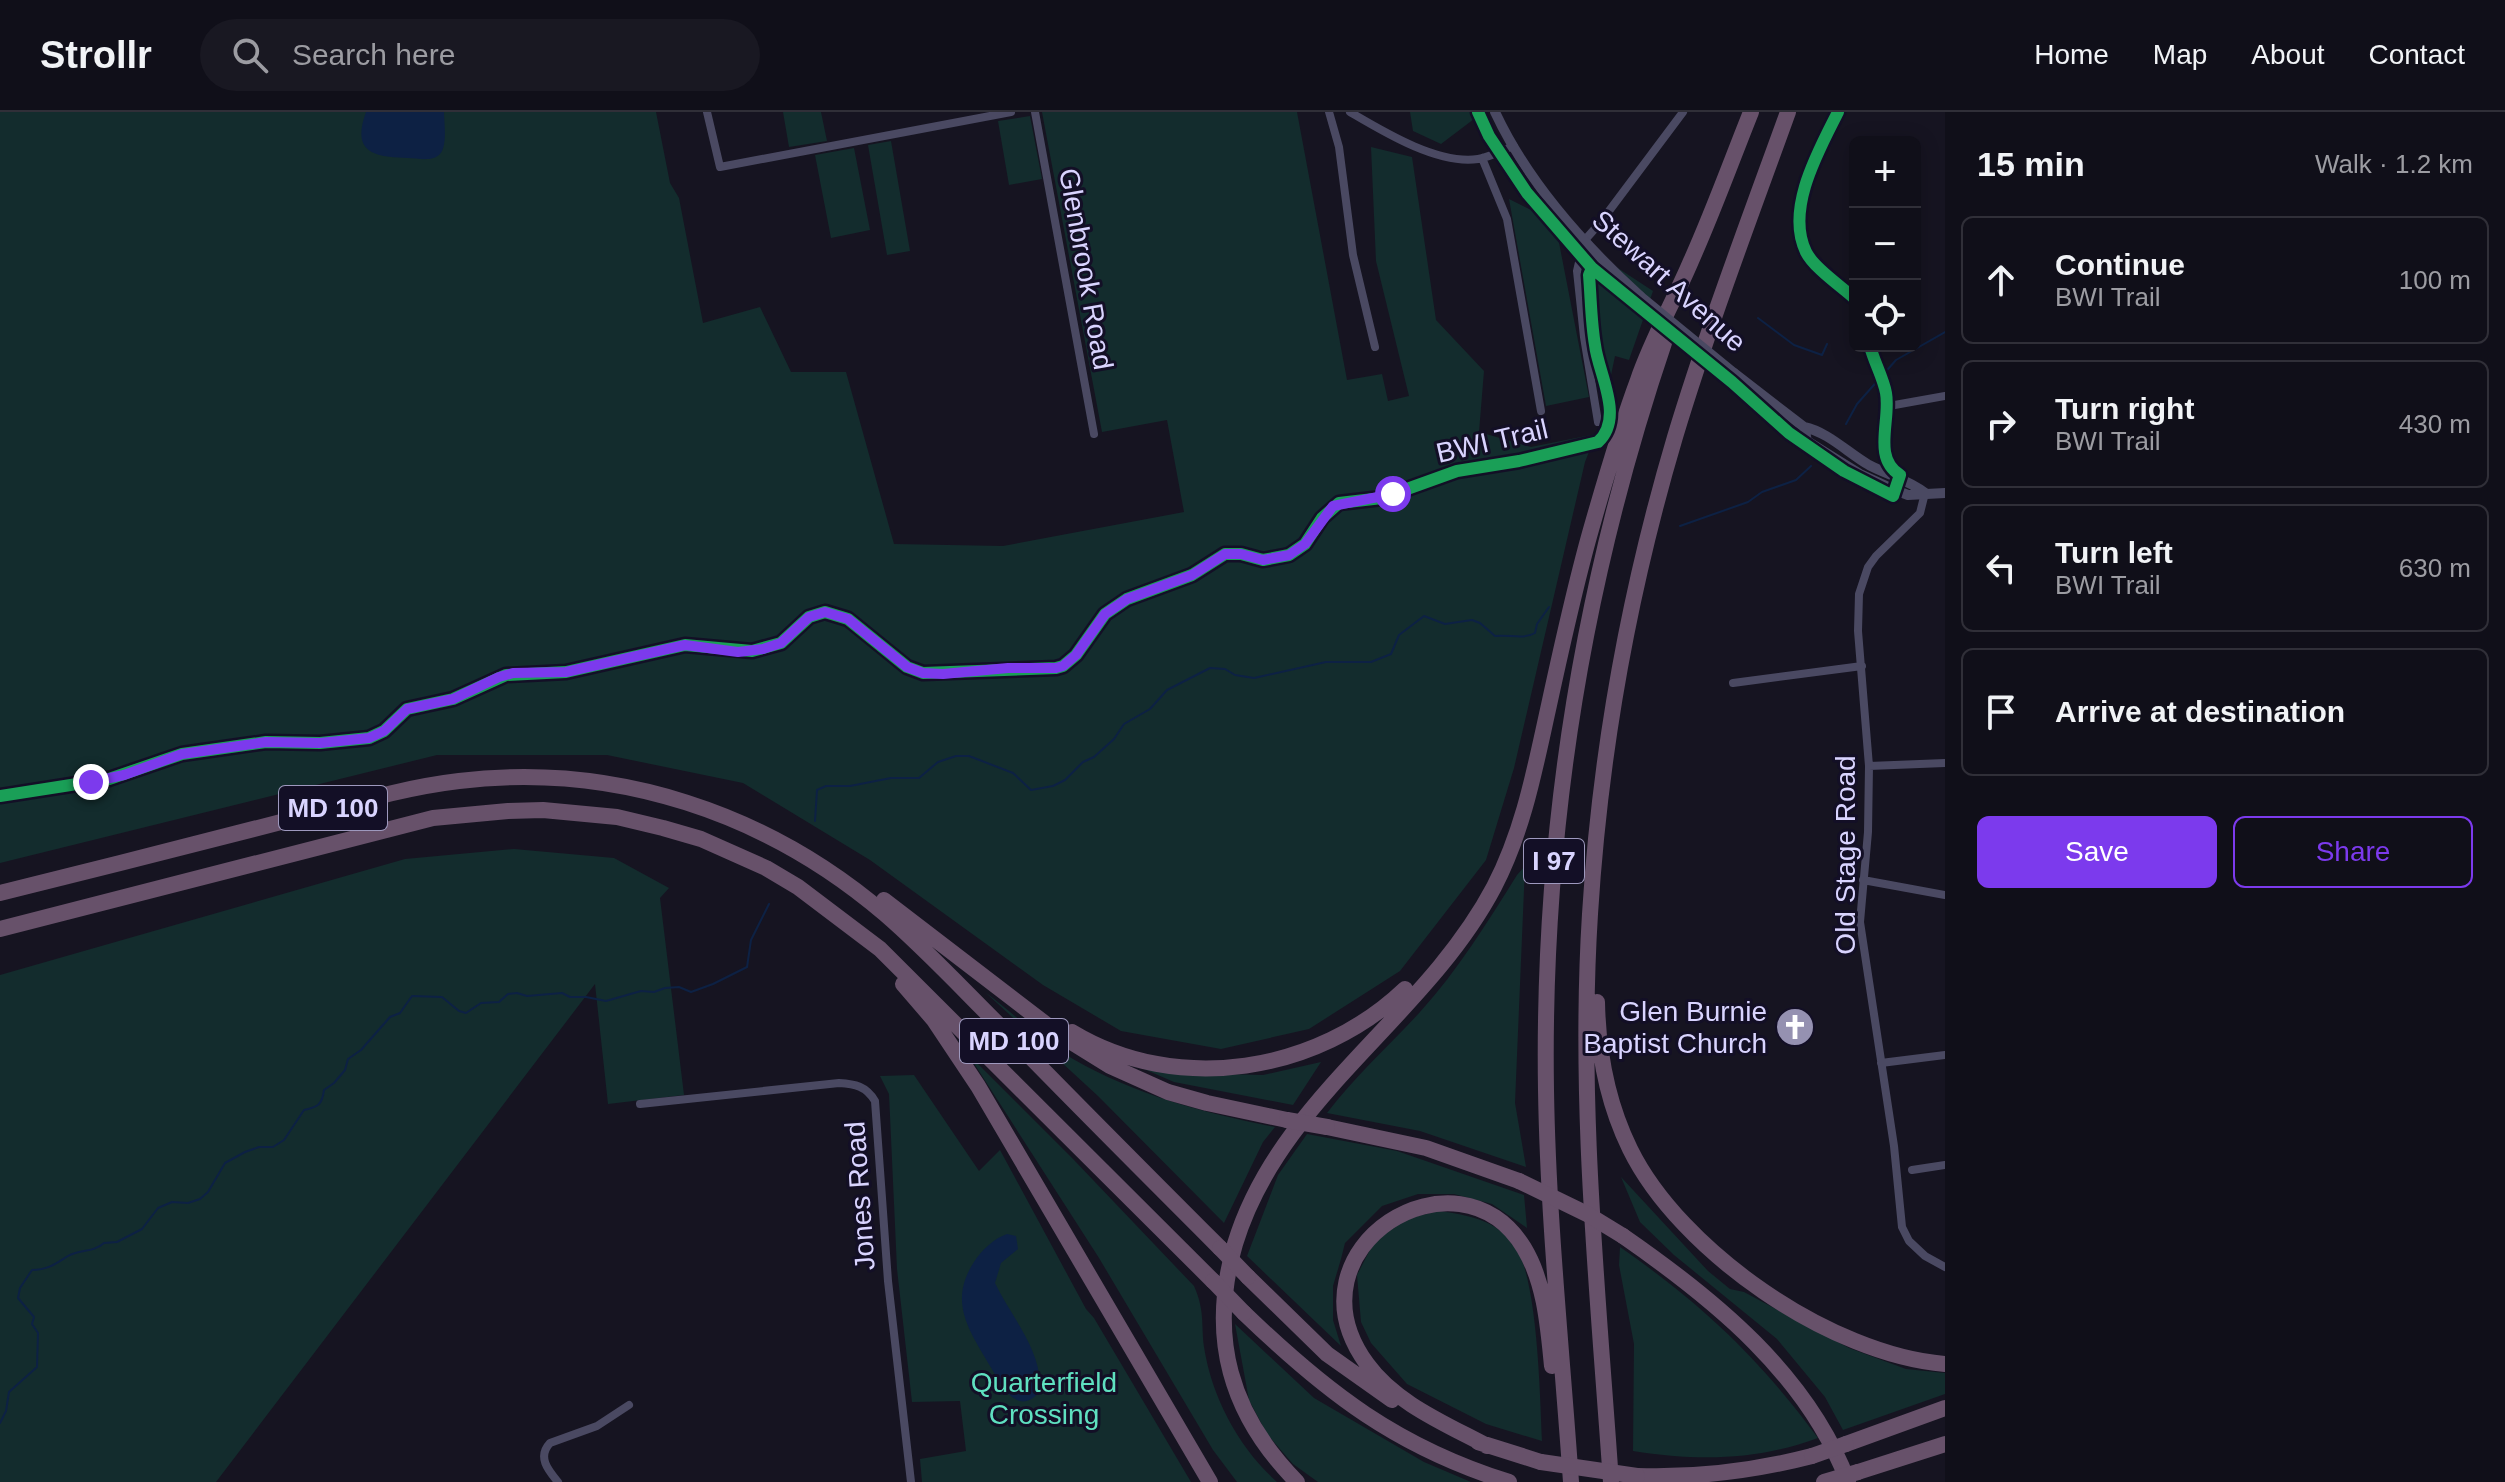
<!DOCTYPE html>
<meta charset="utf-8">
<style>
body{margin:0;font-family:Arial,sans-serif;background:#191822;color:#f1f3f6}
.controls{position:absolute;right:24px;top:24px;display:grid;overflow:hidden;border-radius:12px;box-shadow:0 4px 20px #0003}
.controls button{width:72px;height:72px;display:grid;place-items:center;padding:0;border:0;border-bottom:2px solid #302f38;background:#100f19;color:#f1f3f6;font:40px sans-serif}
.stop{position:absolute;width:24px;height:24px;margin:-18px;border:6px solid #7c3aed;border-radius:50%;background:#fff}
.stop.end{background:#7c3aed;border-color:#fff;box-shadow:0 2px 8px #0008}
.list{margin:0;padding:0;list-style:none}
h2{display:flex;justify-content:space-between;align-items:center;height:104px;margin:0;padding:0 32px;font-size:34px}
h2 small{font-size:26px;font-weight:400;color:#9c9ca2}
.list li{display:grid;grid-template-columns:52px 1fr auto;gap:24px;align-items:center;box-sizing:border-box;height:128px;margin:0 16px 16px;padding:0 16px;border:2px solid #302f38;border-radius:12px}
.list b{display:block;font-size:30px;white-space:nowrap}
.list p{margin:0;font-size:26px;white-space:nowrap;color:#9c9ca2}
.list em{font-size:26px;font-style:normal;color:#9c9ca2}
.actions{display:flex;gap:16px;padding:24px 32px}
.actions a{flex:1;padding:18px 0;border:2px solid #7c3aed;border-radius:12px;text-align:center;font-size:28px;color:#7c3aed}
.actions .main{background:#7c3aed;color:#fff}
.icon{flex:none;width:44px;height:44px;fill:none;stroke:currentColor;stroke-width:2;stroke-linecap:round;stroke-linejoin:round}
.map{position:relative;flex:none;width:1945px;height:1370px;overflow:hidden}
header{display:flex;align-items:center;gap:48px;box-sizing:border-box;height:112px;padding:0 40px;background:#100f19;border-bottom:2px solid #302f38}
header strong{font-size:38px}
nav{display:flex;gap:44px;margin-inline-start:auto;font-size:28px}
.search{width:560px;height:72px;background:#191822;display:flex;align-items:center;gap:20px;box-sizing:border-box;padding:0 28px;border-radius:44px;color:#9c9ca2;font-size:30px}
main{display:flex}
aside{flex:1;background:#100f19}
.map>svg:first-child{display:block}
</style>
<header>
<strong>Strollr</strong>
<div class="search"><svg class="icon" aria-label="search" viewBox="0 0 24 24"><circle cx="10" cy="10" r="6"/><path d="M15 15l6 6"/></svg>Search here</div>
<nav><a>Home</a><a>Map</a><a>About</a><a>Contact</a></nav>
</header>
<main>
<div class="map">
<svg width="1945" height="1370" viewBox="0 0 1945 1370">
<rect width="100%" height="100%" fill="#161421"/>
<path fill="#132c2d" d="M0 0H656L670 71 679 86 703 211 760 195 791 260H846L894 432 1003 434 1184 400 1167 308 1102 320 1042 0H1297L1347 268 1382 262 1388 289 1409 284 1376 149 1371 35 1412 45 1436 208 1484 259 1479 320 1531 335 1596 322 1585 350 1514 656 1486 748 1400 859 1309 917 1221 937 1121 919 1043 873 870 748 743 671 607 643H437L0 751Z
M783 0H821L827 29 789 35Z
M1410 0H1470L1474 7 1441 32 1413 19Z
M1030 4 1042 67 1009 73 998 9Z
M891 29 910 139 887 143 868 33Z
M854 36 870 118 831 126 815 43Z
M1509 87 1555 110 1589 285 1546 294Z
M1575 128 1653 179 1629 248 1615 244 1604 297Z
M514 737 614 746 669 776 660 786 684 983 608 992 595 872 216 1370H0V863L405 747Z
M1525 754 1515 991 1526 1055 1420 1019 1327 1001C1355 964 1389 934 1420 900 1458 858 1487 811 1517 763Z
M985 880C1014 902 1042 929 1073 947 1136 983 1204 1001 1275 1015L1263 1030 1224 1111 1098 984Z
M968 942 1074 1048 1194 1174C1205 1199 1201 1211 1204 1235 1212 1286 1239 1336 1277 1370H1237L1213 1338 1099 1146Z
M1321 950 1293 993 1174 970 1137 954 1177 961 1263 963Z
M914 963 979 1059 1000 1038 1086 1197 1094 1206 1191 1370H922L920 1347 966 1339 960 1289 912 1290 897 1157 889 982 880 964Z
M1307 1022 1397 1039 1524 1083 1527 1116 1492 1092 1454 1082H1418L1382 1094 1345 1131 1341 1147 1333 1174V1208L1341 1234 1247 1144 1278 1063Z
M1621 1065 1708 1159 1730 1177 1744 1180 1849 1236 1906 1257 1945 1261V1282L1843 1318 1825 1285 1777 1227 1674 1143 1640 1110Z
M1439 1099C1468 1103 1497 1108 1515 1134 1538 1167 1540 1286 1542 1329L1486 1312 1407 1272 1371 1231 1361 1210 1357 1163 1373 1132 1401 1108Z
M1620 1135C1703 1193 1758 1245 1818 1326 1755 1349 1698 1349 1633 1339L1634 1232 1619 1153Z
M1235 1212 1314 1286 1424 1350 1471 1370H1318L1293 1352 1267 1322 1249 1288Z"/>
<path fill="#0d2144" d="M366 0H444C444 11 448 35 439 43 431 50 417 46 408 46 374 45 351 41 366 0Z
M1007 1122 1016 1124 1018 1137 1001 1151 995 1171C1011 1205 1045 1241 1039 1281 1032 1287 1026 1292 1017 1288 1004 1282 997 1265 990 1254 969 1218 948 1190 974 1150 981 1139 994 1126 1007 1122Z"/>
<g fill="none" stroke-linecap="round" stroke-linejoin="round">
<path stroke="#0d2144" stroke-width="2" d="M1758 206 1794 233 1822 243 1827 232
M1846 312 1857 292 1896 248 1945 220
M1680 414 1748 390 1762 380 1796 368 1811 354
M815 709 817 678 826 674H850L891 666H919L938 650 956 644H969L1013 661 1031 678 1053 674 1065 668 1083 650 1094 645 1114 627 1124 612 1150 597 1167 578 1210 556 1225 557 1235 563 1254 566 1326 550H1371L1391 542 1399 523 1424 504 1445 512 1472 508 1480 511 1495 524C1509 522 1523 528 1535 521L1537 512 1549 495
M0 1311 6 1299 9 1280 37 1255 38 1221 32 1212 34 1205 18 1186 20 1176 32 1158C48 1158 55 1152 68 1144 80 1137 93 1141 104 1131L117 1130 142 1117 158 1096 172 1090 188 1091 200 1087 208 1080 225 1051 245 1040 259 1035H273L284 1028 304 998C318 995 322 993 324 978L334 971 345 958 348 947 361 938 390 905 400 901 412 884 442 885 459 899 466 901 481 891 499 890 508 882 517 881 527 884 562 881 570 885H586L606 889 641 879 654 880 665 876 679 875 691 880 713 872 747 855 751 828 769 792"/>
<path stroke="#4a4962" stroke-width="8" d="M707 0 720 55 1011 0
M1035 0 1094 322
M1329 0 1339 35 1353 143 1375 235
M1350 0C1384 20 1438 53 1478 47 1490 45 1503 38 1514 34
M1482 46 1507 107 1541 299
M1889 294 1945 284
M1598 310 1584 225 1577 159 1584 129 1600 111 1683 0
M1925 381 1920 401 1876 444 1868 455 1859 482 1858 519 1869 654 1868 720 1860 810 1894 1034 1902 1115 1909 1129 1925 1144 1945 1155
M1733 571 1862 554
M1869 654 1945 651
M1863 768 1945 783
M1881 951 1945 943
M640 992 839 971C855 972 866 974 875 989L888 1169 911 1370
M1912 1058 1945 1053
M558 1370C548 1358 537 1345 550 1331L597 1314 629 1293"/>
<path stroke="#4a4962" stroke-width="10" d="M1495 0C1528 71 1583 132 1640 184
M1734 261 1804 315C1828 320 1848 341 1869 353 1888 363 1909 368 1925 381
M1804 315 1807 329 1860 362 1895 378 1908 383 1945 381"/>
<path stroke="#67516a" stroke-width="16" d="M0 781C94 758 187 734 281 710 340 695 399 676 459 669 615 650 767 701 885 802 929 840 969 884 1011 925 1080 996 1150 1066 1220 1136
M884 788 1060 923 1110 954 1168 980 1207 991 1287 1008
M0 817 433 706 508 699 543 698 617 705 663 716 701 727 766 756 798 775 880 837 1213 1169
M903 872 934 908 978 974 1210 1370
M1597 890C1598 942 1607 990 1630 1037 1680 1139 1831 1243 1945 1252
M1072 920C1178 984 1318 960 1405 877
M1327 1015 1426 1036 1519 1069
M1623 1124C1714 1187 1808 1263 1848 1370
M1248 1165 1327 1242 1392 1288
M1244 1201C1327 1281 1397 1335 1509 1370
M1478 1330 1541 1350
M1846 1332 1945 1296
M1487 1334C1446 1312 1395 1291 1367 1252 1282 1135 1459 1028 1524 1136 1545 1171 1548 1214 1552 1254
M1858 1360 1945 1332
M1637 1364C1697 1366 1754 1359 1812 1344
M1297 1370C1230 1302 1208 1225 1235 1132 1279 986 1425 906 1494 775 1524 717 1535 656 1549 593 1562 533 1575 473 1592 414 1606 365 1620 316 1638 268 1652 227 1674 189 1691 149 1713 100 1731 50 1751 0
M1571 1370C1562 1240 1548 1109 1546 978 1542 722 1582 473 1664 231
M1611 1370C1598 1181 1578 991 1590 802 1600 641 1629 480 1675 325 1708 216 1749 108 1788 0"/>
<path stroke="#4a4962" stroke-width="10" d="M1640 184 1734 261"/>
<path stroke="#67516a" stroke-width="16" d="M1287 1008 1327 1015
M1519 1069 1587 1102 1623 1124
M1220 1136 1248 1165
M1213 1169 1244 1201
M1812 1344 1846 1332
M1541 1350 1637 1364
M1824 1370 1858 1360"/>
<defs>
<path id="cycleway" d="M1478 0 1489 24 1527 81 1592 156 1732 270 1789 321 1844 359 1893 384 1900 363C1872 346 1891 308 1886 281 1883 265 1874 250 1870 234
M1838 0C1819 38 1785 97 1806 140 1814 156 1842 175 1855 187
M0 684 109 667 182 642 266 630 320 631 369 626 384 619 407 597 453 587 506 563 566 560 685 533 752 539 781 531 809 505 825 500 848 507 907 555 923 561 1056 556 1063 554 1076 543 1105 502 1127 487 1192 463 1225 442H1241L1263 448 1289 443 1305 432 1322 406 1339 391 1382 386 1457 359 1519 349 1598 330C1625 305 1598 261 1595 233 1591 210 1591 187 1589 163L1592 156"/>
</defs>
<use href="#cycleway" stroke="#130f26" stroke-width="17"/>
<use href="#cycleway" stroke="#1a9f57" stroke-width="12"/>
</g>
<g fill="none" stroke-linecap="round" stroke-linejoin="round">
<path stroke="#7c3aed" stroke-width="10" d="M91 670 124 663 182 642 266 630 320 631 369 626 384 619 407 597 453 587 499 565 513 561 566 560 685 533 738 540 763 537 781 531 809 505 825 500 848 507 907 555 923 561 943 562 1008 556H1056L1063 554 1076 543 1105 502 1127 487 1192 463 1225 442H1241L1263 448 1289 443 1305 432 1333 394 1393 382"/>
</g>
<defs>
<symbol id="church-disc" viewBox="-11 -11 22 22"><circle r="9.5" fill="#9591b1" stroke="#130f26"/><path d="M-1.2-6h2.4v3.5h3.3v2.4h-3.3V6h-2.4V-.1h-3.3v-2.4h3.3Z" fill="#fff"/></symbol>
</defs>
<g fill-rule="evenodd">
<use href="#church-disc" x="1773" y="893" width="44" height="44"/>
</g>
<g text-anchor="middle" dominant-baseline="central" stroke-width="6" stroke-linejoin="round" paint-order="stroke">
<g fill="#130f26" stroke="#9e99be" stroke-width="2">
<rect x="279" y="674" width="108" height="44" rx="6"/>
<rect x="1524" y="727" width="60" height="44" rx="6"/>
<rect x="960" y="907" width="108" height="44" rx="6"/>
</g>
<g font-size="26" font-weight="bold" fill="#d9d4ff">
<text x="333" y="696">MD 100</text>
<text x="1554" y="749">I 97</text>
<text x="1014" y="929">MD 100</text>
</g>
<g font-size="28" fill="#d9d4ff" stroke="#130f26">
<text transform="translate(1086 157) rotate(80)">Glenbrook Road</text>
<text transform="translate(1669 169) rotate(42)">Stewart Avenue</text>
<text transform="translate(1492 329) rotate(-13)">BWI Trail</text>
<text transform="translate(1845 743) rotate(-90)">Old Stage Road</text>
<text transform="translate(860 1084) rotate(-94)">Jones Road</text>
</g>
<g font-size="28" fill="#d9d4ff" stroke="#130f26" text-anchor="end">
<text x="1767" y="899">Glen Burnie<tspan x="1767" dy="32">Baptist Church</tspan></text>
</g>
<g font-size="28" fill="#5fe0c0" stroke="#130f26">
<text x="1044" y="1270">Quarterfield<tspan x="1044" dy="32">Crossing</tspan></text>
</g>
</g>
</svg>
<div class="controls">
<button>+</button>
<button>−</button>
<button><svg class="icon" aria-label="locate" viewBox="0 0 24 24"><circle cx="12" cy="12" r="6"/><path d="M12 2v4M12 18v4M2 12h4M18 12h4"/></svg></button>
</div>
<div class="stop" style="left:1393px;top:382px"></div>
<div class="stop end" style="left:91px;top:670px"></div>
</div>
<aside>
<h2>15 min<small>Walk · 1.2 km</small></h2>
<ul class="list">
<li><svg class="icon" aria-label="ahead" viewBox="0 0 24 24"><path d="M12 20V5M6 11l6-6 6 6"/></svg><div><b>Continue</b><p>BWI Trail</p></div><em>100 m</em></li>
<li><svg class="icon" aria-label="right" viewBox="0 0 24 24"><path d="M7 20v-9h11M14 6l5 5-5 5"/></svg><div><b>Turn right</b><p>BWI Trail</p></div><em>430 m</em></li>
<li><svg class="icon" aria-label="left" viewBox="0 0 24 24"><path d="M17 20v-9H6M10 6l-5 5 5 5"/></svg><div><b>Turn left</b><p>BWI Trail</p></div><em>630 m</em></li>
<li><svg class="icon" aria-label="arrive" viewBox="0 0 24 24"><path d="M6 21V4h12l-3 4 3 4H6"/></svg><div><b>Arrive at destination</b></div></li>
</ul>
<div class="actions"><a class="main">Save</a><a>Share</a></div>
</aside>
</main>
